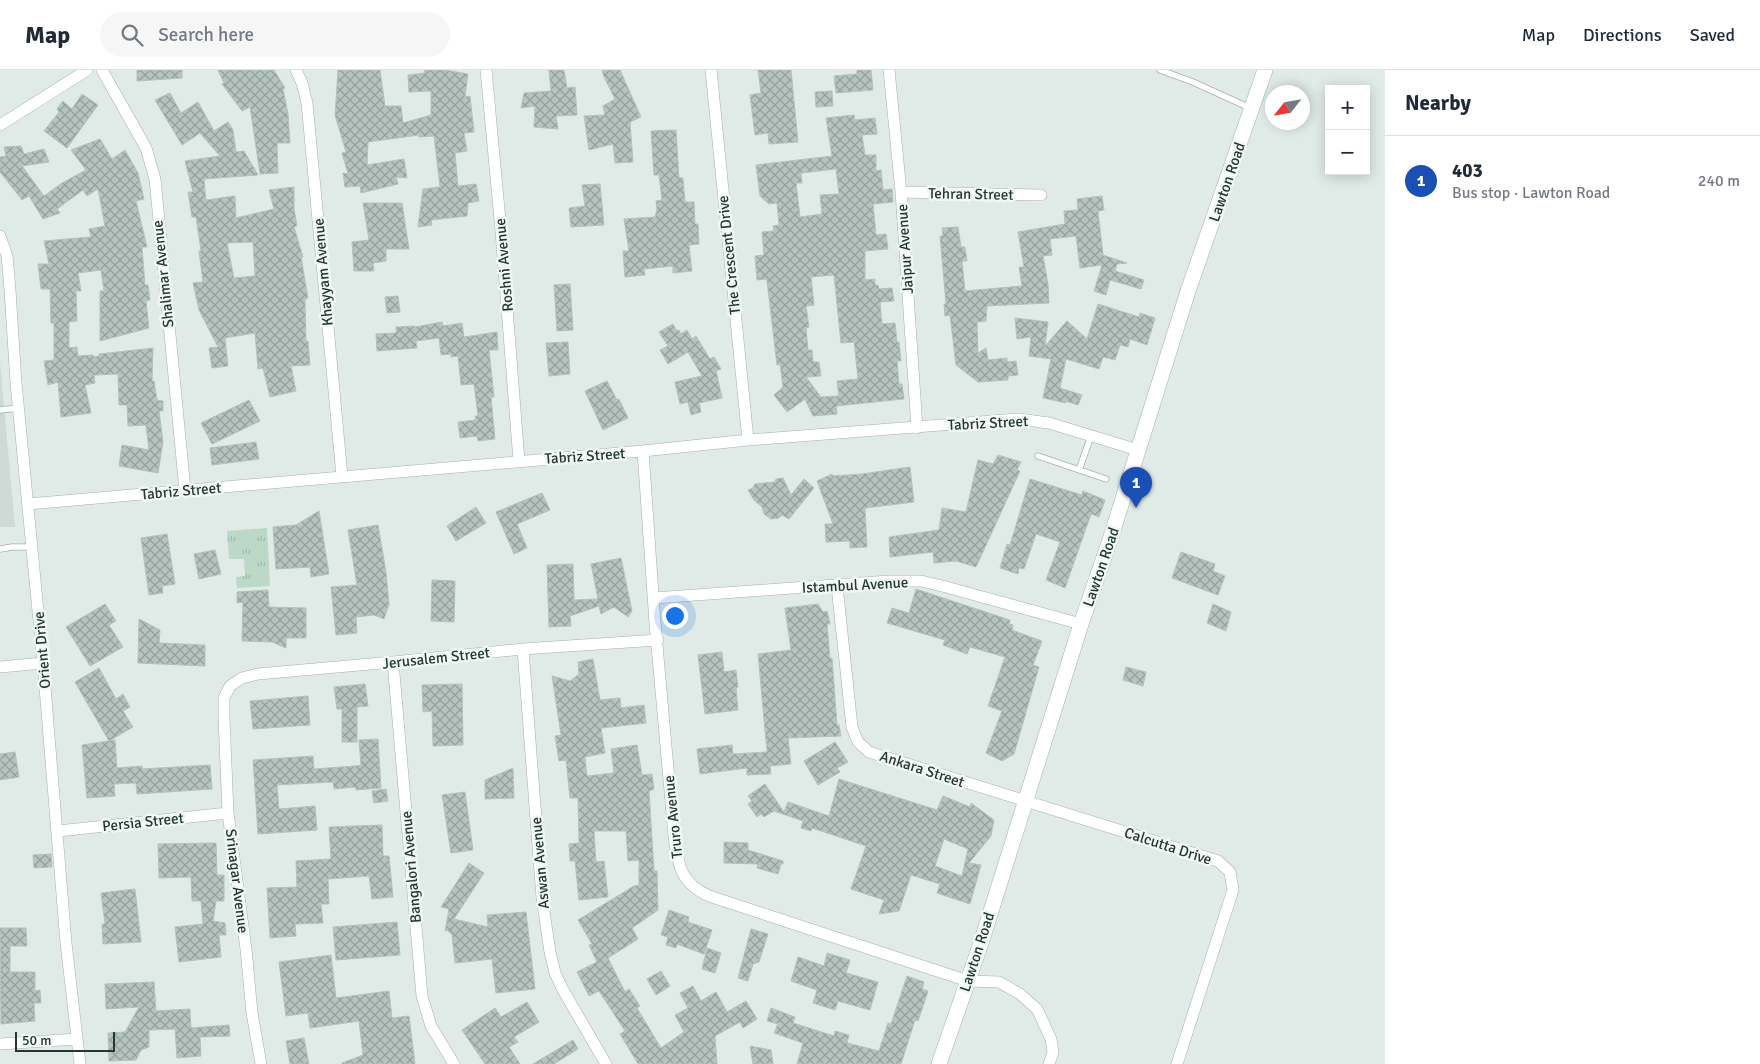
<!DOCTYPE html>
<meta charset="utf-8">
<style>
body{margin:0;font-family:Signika,sans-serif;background:#f6f6f7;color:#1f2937}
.controls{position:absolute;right:15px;top:15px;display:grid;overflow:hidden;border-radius:0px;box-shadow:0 2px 12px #0003}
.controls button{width:45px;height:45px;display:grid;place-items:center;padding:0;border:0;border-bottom:1px solid #e0e1e3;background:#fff;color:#1f2937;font:25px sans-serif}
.compass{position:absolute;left:1265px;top:15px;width:45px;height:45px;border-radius:50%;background:#fff;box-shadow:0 2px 12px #0003;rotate:239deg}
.scale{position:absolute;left:15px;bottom:12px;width:100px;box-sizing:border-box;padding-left:5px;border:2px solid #233834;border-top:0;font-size:14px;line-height:18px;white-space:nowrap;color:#233834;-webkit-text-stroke:4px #f0f7f4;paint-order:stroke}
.you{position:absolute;left:674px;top:545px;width:18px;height:18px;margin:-12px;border:4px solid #fff;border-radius:50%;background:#1a73e8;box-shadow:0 0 0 8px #1a73e833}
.badge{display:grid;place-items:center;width:32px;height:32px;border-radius:50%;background:#78574b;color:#fff;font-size:16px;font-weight:700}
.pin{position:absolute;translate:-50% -41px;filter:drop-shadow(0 1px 2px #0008)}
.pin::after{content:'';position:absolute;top:26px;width:18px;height:15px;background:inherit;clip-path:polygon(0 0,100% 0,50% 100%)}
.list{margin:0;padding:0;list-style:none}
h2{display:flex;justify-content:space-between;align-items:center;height:65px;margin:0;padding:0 20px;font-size:21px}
h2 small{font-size:16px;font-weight:400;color:#747a83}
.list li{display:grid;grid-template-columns:32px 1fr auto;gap:15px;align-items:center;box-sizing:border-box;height:90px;padding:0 20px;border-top:1px solid #e0e1e3}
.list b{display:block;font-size:19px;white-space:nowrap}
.list p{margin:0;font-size:16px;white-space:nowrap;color:#747a83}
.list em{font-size:16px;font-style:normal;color:#747a83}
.icon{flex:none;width:28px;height:28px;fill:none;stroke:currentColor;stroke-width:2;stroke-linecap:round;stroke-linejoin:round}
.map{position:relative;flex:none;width:1385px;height:994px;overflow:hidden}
header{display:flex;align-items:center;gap:30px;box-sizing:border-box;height:70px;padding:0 25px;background:#fff;border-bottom:1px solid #e0e1e3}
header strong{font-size:24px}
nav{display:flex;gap:28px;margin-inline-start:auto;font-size:18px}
.search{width:350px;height:45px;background:#f6f6f7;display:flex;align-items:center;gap:12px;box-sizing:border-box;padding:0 18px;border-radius:28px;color:#747a83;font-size:19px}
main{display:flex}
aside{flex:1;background:#fff}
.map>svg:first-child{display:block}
</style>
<header>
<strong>Map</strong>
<div class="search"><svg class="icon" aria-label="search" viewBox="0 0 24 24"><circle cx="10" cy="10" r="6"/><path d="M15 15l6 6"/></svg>Search here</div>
<nav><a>Map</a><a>Directions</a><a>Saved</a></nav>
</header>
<main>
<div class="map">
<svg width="1385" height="994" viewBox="0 0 1385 994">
<defs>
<pattern id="park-tufts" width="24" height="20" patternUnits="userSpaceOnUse" patternTransform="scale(1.25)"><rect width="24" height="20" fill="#bbd9c6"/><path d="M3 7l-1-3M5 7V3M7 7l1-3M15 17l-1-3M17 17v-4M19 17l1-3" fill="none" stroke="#a0bbab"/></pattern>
<pattern id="building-cross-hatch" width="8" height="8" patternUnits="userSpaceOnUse" patternTransform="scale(1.25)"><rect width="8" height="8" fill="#b6c4c0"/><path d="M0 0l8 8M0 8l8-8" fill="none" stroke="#94a09d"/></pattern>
</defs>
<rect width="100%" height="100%" fill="#e0eae6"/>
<path fill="#cfd9d5" d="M0 292 15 457H0Z"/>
<path fill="url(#park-tufts)" d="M267 458 270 516 237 518 236 507 245 506 244 489H229L227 461Z"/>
<path fill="url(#building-cross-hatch)" stroke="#b4c2be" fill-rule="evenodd" d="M137 0H182V8L137 11Z
M218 0H274L285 18 283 19 288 44 290 73H277L278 103 260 104 250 37 242 41 222 14 224 13Z
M338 0H380L385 36H401L403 53 431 45V21L409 22 408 5 425 3 424 0H445L468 4 465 27 470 26 474 62 464 63 467 81 455 83 458 116 476 114 479 131 468 133 467 146 431 150 432 155 418 157 423 119 440 117 434 66 419 67V65L368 72 367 95 404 89 407 108 396 107 398 114 361 123 360 116 345 117 343 103 348 104 342 83 346 82 335 45Z
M549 0H564L567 18 575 17 577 45 556 46 558 59 534 57 535 36 521 38 524 23 551 21Z
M602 0H620L641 47 630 52 633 92 615 93 613 74 589 80 584 46 605 45 603 36 615 29 604 7Z
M758 0H791L798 72 769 74 768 63 755 65 750 25 761 23Z
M857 0H871L873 20 836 23 834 6 857 4Z
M832 21 833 36 816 37 815 22Z
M170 23 181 43 198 32 214 61 228 52 233 60 236 82 244 81 258 105 204 109 206 130 235 126 236 148 274 139 269 120 294 117V139L297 156 294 157 303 187H301L308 228 305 229 306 271H308L310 295 291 296 296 321 270 327 263 298 258 299 255 263 225 268 228 296 212 298 209 278 218 277 199 240 193 213 203 212 199 181H201L196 147H192L188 122H193L185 91 220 86 200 63 182 75 155 30ZM253 172 255 206 234 208 227 173Z
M82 24 98 35 67 78 44 61 59 42 57 39 63 31 72 39Z
M854 45 855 50 875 48 877 64 862 65 865 85H876V101L881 100 883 120 892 119 893 132 873 134 876 165 886 164 888 179 865 181V210L875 209V215H878L879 219 892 218 894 231 880 232 882 254 895 253 897 272H899L901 291H897L899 314H902L904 329 836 336 837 344 813 346 805 329 787 342 774 325 783 317 780 294 777 295 767 211 766 209 757 210 755 186 764 185 762 162 774 161 773 156 779 155 777 133 769 134 760 126 756 95 832 86 826 48ZM836 99 839 124 820 125 822 144 800 147 796 113H802L801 103ZM834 205 841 273 854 272 858 309 837 311 839 326 821 327 806 307 821 306 819 292H813L812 280H808L806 258 809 257 806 236 814 235 811 207Z
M676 60 679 108H683L685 132H694L695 154H698L699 174 689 175 692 201 673 203V196L644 199 645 205 625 207 623 181H629L624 149 655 147 657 139 656 131 662 130 659 105H654L651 61Z
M100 69 112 89 125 80 138 103 144 129 136 131 147 177H142L145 215H148L150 230 146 231 149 258 100 271V221H104L101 200 78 203 81 221H76L77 251 69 252V278L77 277 78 286 93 285 94 287 99 286V284L153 278 152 311H154L157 330 163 331V341H159L163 372 158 403 119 396 122 375 149 380 146 355 128 356 127 335H119L118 304 94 305 95 313 85 315 91 343 61 347 58 312 48 315 44 291 54 290V253H51L50 219H41L38 194H49L44 171 91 167 89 159 105 156 98 119 87 126 83 120 57 139 60 143 43 149 29 126 22 130 0 102V87L6 86 4 77 21 76 24 84 44 79 49 92 22 96 44 126 62 113 86 100 71 80Z
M600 114 604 155 571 157 569 138 585 136 582 115Z
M1102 126 1104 140 1098 141 1103 185 1127 193 1117 194 1115 201 1144 210 1141 219 1110 210 1106 225 1094 221 1102 195 1080 198 1076 166 1050 169 1052 185 1043 186 1048 214 1049 233 987 236 986 251 977 252 978 283 986 278 988 290 1007 288V292L1016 291 1018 305 1008 306V310L978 312 956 295 950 245 945 246 944 234H946L940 166H943L942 158 958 157 961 177H965L967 191H962L965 221 1022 216 1019 197H1024L1018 162 1065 154 1064 141 1078 140 1077 129Z
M363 133H402L409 179H386V191L373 193 374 201H354L352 172 369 170Z
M570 214 573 260 557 261 554 215Z
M398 226 400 242 387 243 385 227Z
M1098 234 1139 247 1140 243 1155 248 1147 275 1130 269 1128 277 1120 275 1115 290 1103 287 1099 299 1066 289 1060 318 1082 325 1078 335 1066 331V333L1043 328 1051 289 1029 286 1031 267 1017 269 1015 248 1048 252 1045 276 1067 251 1087 269Z
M442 252 443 256 462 253 464 267 497 262 498 280H489L494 327H491L495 369 478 371 477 366 460 368 458 352 476 350 475 346H478L474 314 461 315 458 286 451 287V284L441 285 439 268 416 271 417 278 377 281 376 264 396 263V257L415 256V257Z
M673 254 677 261 679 260 681 264 687 260 692 269 696 266 710 289 714 287 721 299 716 301 722 328 699 333 701 342 691 345 688 332 680 334 675 312 702 306 688 282 668 294 660 280 668 276 659 262Z
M568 272 570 304 549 306 546 273Z
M607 311 617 330 619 329 628 348 603 360 585 321Z
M249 330 260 351 212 374 201 353Z
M256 372 259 389 212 395 210 378Z
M998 385 1021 392 1017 400 1020 401 976 497 956 491 934 493 933 482 890 487 889 467 939 460 942 438 966 442 978 390 993 394Z
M910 397 914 432 865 438 867 477 850 478V471L826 472 825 454H833L817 411 832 404 833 406 862 404Z
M783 408 791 425 804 409 814 418 789 449 782 445 779 448 771 449 764 444 762 437 754 430 748 420 753 418 755 414 775 412 776 409Z
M1030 409 1082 425 1083 421 1105 430 1099 447 1091 444 1065 518 1046 510 1060 472 1036 464 1024 499 1019 498 1018 504 1000 498 1007 474 1010 475Z
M542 423 550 440 517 454 527 478 514 484 496 442Z
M476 437 486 453 456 471 447 456Z
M319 441 329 504 311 507 310 497 276 499 273 457 296 455Z
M378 455 386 502 389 534 384 549 374 545 356 547 357 563 336 565 331 517 357 515 348 460Z
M167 464 175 514 162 516 163 523 149 525 141 468Z
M215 480 221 504 199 509 194 484Z
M1181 482 1215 494 1213 501 1225 506 1218 525 1172 508Z
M621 488 632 541 628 547 614 537 601 544 599 536 570 546 571 556 549 557 547 495 573 494 574 530 598 529 591 494Z
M432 510 455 511 454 552 431 551Z
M916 519 1010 550 1009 554 1013 555 1012 560 1042 571 1033 595 1039 597 1014 684 1002 691 986 683 1002 641 988 636 1005 587 970 577 967 584 943 575 945 570 887 553 892 538 909 543Z
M268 520 269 537 306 538V568H286V578L272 572 242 571 243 532 237 533V522Z
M105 534 116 551 109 555 123 577 90 596 66 557Z
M818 534 823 542 827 541 830 554H827L830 589 832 588 837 655H839L841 666 788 668 791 694 770 696 771 704 747 705V698L700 704 697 679 732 675 733 684 767 682 758 584 791 580 785 538Z
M1213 534 1231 542 1226 561 1207 553Z
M139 549 160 560 159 573 205 575V596L138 593Z
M722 582 724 602 736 600 738 617 736 618 738 640 705 644 698 585Z
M593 589 600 630 620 628 621 638 644 635 646 653 601 658 605 683 585 687 587 706 614 703 611 679 637 675 642 705 652 704 654 719 649 721 654 801H657L658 840 632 858 638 869 608 888 625 922 629 919 640 936 637 938 661 978 684 962 675 945 688 938 680 923 693 916 701 931 716 922 727 942 746 931 757 949 743 958 740 952 715 966 717 994H638L620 964 625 961 599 921 589 926 577 902 597 892 589 875 592 874 578 850 634 816 639 815V790L628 791 626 761H594L596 792 604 791 608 827 579 830 575 791H570L569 774 579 773 578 728H570L566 690 559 691 555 666 561 665 552 606 570 611 579 604 578 592Z
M1126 597 1146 602 1143 616 1123 610Z
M99 598 116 629 123 624 130 637 123 641 133 657 109 671 75 612Z
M365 614 368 636 357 637V672H342V639H337L334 617Z
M462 614 463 675 433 676 432 641 423 642 422 615Z
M308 626 310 655 253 659 250 631Z
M378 669 381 718 356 720 355 717 334 719 333 712 277 715 279 739 315 736 317 760 258 764 253 690 313 686 314 699 355 696 361 695 359 670Z
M115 670 117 698 142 696V699L210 695 212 719 137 724 136 713 114 714 115 726 87 728 82 675Z
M835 672 848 692 837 698 840 702 818 715 804 691Z
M15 682 19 707 0 710V684Z
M513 698 514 728 485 729V710Z
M839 709 937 740 943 726 970 737 971 733 994 750 991 766 969 793 981 795 970 834 937 823 940 814 911 805 899 841 879 844 884 830 851 819 866 776 812 758 811 761 801 758 803 751 774 741 764 747 761 744 757 747 748 734 752 731 748 726 765 714 784 742 788 732 829 746ZM944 769 968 779 962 806 935 796Z
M386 719 388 731 374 733 372 721Z
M465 722 473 780 451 783 442 725Z
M382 755 383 786H389L393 827 372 829 369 806 328 809 329 834H321L323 853 295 854 296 866 270 868 267 818 297 817 296 791 331 789 329 757Z
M724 772 748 773V780L783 791V794H781L778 804 757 798 758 794 724 793Z
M216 773 217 805H224V831H216L213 851 225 853 226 865H219L221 887 179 892 175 857 203 854 201 831H192L191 807 159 808 158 774Z
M51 784 52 797 34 798 33 785Z
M469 793 484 803 454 849 488 857 487 845 526 842 535 919 496 923 492 889 455 893 452 865 447 860 445 861 449 839 441 837Z
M135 819 141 872 103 874 102 854H105L101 823Z
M669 840 689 847 688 852 712 860 704 884 677 874 676 878 666 875 668 867 661 865Z
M397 852 400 885 336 890 333 857Z
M0 858H26L27 876H10V902H35V921L40 920 41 933H34L35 951 1 954Z
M751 859 768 864 759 892 753 894 748 911 738 908Z
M707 878 721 883 715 903 702 899Z
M827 883 850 890 846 903 878 912 870 940 838 931 835 940 813 933 817 920 791 911 798 887 824 896Z
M331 885 336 928 389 921 392 948 409 946 415 994H342V993L363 985 359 951 310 958 308 943 286 946 279 892Z
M661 901 670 916 656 925 647 909Z
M907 906 924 912 922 919 928 921 918 951 915 950 901 994H797L803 973 774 963 778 954 767 951 771 938 795 947 793 953 834 966 835 961 849 965 847 973 879 981 888 953 891 954Z
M154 912 156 941 190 939 191 958 229 955 230 966 200 967 201 986 177 988 175 959 149 960V977L141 980 136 990 109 991 108 963 125 962 139 937 106 939 105 914Z
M527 932 539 952 514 967 518 972 509 977 520 994H485L462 960 495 938 501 947Z
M304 968 309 994H290L286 971Z
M573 970 578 979 554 994H533Z
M750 976 771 980 773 994H753Z"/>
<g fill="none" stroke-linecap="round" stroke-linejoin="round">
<defs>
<path id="lane" d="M1160 0 1193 12 1250 38
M0 340 19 338
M1038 386 1106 409
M1079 400 1091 366
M0 479 12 477H32"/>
<path id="street" d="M102 0 146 78 155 109 185 420
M296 0 302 13 307 33 342 406
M486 0 501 161 519 391
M711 0 748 370
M889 0 901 122 917 358
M0 55 87 0
M901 122 1041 125
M0 166 7 186 10 220 16 313 43 593 66 873 80 994
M643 381 655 553 674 766C678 794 680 813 709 826L968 911 999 912 1020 924 1037 939 1051 969 1053 982 1049 994
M28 434 643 381 748 370 1018 349 1049 353 1138 380
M837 516 852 657 858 672 869 682 1218 791 1230 802 1233 820 1177 994
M654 528 889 511H921L946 517 1081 554
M523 579 542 828 550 882 555 903 563 920 606 994
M393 592 422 926 431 956 454 994
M0 597 43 593
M58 761 228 743
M0 974 76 969
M261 994 252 943 246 879 228 743 224 648V628L230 616 242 608 258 604 393 592 523 579 658 570"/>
<path id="secondary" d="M939 994 981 873 1081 554 1110 470 1188 221 1265 0"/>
</defs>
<use href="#lane" stroke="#a4b1ad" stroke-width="7"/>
<use href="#street" stroke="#a4b1ad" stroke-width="12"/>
<use href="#secondary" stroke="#a1b4af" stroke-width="16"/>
<use href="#lane" stroke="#fff" stroke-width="5.5"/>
<use href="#street" stroke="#fff" stroke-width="11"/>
<use href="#secondary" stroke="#fff" stroke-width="15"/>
</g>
<g text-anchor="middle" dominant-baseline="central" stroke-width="5" stroke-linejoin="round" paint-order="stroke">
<g font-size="15" fill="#233834" stroke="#f0f7f4">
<text transform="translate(1227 112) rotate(-71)">Lawton Road</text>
<text transform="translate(971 124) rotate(1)">Tehran Street</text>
<text transform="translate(905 179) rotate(-94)">Jaipur Avenue</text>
<text transform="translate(729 185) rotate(-96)">The Crescent Drive</text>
<text transform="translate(504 195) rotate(-95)">Roshni Avenue</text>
<text transform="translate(323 202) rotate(-95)">Khayyam Avenue</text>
<text transform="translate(163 204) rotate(-96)">Shalimar Avenue</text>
<text transform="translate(988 353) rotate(-3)">Tabriz Street</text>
<text transform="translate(585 386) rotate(-4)">Tabriz Street</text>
<text transform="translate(181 421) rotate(-5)">Tabriz Street</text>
<text transform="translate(1101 497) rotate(-71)">Lawton Road</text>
<text transform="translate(855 515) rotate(-3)">Istambul Avenue</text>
<text transform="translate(42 580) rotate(-95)">Orient Drive</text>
<text transform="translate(436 588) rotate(-6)">Jerusalem Street</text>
<text transform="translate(922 699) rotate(18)">Ankara Street</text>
<text transform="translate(673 747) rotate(-96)">Truro Avenue</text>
<text transform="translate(143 752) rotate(-6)">Persia Street</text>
<text transform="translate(1168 776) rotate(18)">Calcutta Drive</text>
<text transform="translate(540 793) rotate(-95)">Aswan Avenue</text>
<text transform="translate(411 797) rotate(-95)">Bangalori Avenue</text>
<text transform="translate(237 811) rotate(83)">Srinagar Avenue</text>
<text transform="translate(977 882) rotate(-72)">Lawton Road</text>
</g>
</g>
</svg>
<div class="controls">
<button>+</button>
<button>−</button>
</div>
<svg class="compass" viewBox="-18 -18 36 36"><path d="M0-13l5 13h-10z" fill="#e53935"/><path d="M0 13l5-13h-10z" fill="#747a83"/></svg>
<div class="scale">50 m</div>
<div class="you"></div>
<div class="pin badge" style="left:1136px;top:438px;background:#1a4fb4">1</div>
</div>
<aside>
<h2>Nearby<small></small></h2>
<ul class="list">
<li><span class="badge" style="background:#1a4fb4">1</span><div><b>403</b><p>Bus stop · Lawton Road</p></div><em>240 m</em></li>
</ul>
</aside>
</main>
